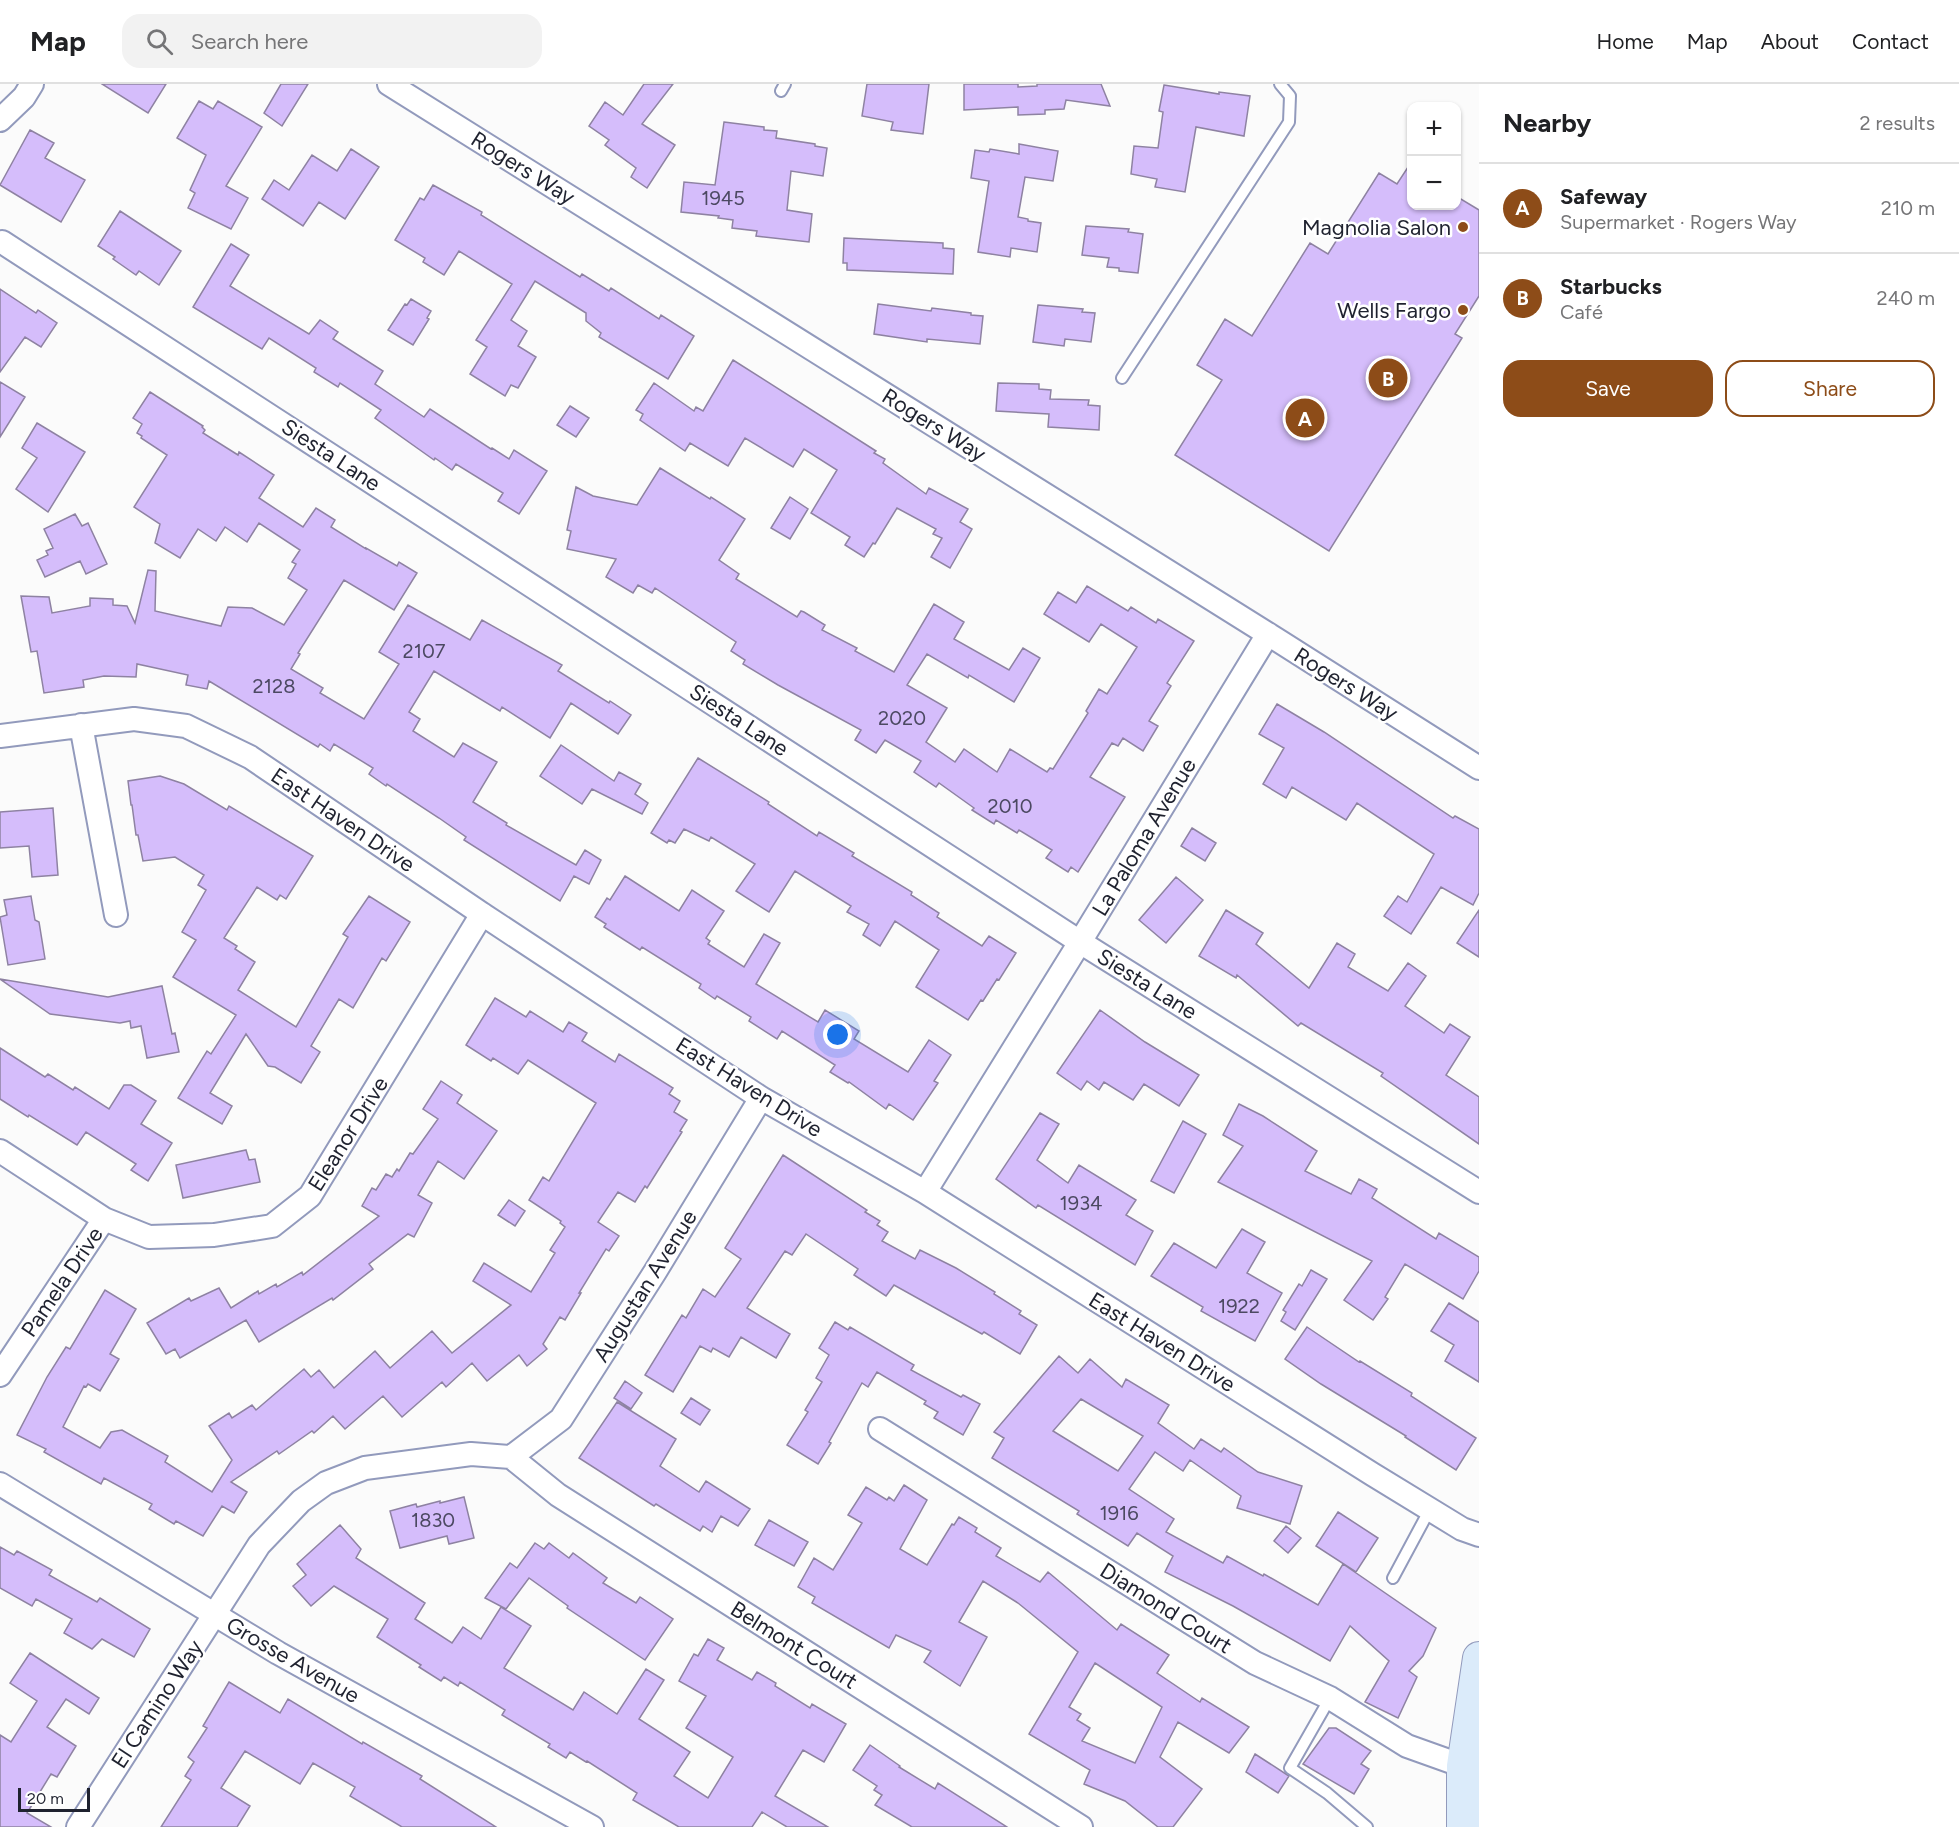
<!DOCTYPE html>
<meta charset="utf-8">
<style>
body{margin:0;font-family:Figtree,sans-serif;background:#f2f2f2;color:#202124}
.controls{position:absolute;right:18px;top:18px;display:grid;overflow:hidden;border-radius:12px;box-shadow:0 2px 4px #0004}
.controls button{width:54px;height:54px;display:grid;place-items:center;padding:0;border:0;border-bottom:2px solid #e0e0e0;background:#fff;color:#202124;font:30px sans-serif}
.scale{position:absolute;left:18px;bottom:15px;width:72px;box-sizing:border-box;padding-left:6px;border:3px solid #1f222f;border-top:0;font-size:16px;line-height:21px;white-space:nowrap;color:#1f222f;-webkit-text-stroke:4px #fff;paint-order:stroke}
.you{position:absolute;left:838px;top:951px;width:21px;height:21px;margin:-15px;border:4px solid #fff;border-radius:50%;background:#1a73e8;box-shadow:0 0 0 9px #1a73e833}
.badge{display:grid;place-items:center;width:39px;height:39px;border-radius:50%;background:#8d4c18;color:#fff;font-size:20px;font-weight:700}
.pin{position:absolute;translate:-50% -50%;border:3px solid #fff;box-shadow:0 2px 6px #0006}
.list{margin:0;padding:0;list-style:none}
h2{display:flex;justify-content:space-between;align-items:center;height:78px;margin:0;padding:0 24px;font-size:26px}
h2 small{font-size:20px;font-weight:400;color:#757577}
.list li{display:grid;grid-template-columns:39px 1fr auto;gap:18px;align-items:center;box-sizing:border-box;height:90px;padding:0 24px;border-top:2px solid #e0e0e0}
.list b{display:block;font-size:22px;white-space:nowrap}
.list p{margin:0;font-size:20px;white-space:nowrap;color:#757577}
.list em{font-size:20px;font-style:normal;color:#757577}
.actions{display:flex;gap:12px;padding:18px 24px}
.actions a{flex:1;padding:14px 0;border:2px solid #8d4c18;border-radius:18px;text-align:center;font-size:21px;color:#8d4c18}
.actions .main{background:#8d4c18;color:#fff}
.icon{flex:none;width:33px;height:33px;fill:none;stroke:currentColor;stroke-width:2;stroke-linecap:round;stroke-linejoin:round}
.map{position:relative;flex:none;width:1479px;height:1743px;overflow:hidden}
header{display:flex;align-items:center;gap:36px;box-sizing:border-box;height:84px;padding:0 30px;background:#fff;border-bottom:2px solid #e0e0e0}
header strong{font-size:28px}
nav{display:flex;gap:33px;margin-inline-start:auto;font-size:21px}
.search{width:420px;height:54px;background:#f2f2f2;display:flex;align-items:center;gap:15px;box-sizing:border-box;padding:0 21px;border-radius:18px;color:#757577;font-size:22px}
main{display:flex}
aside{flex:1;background:#fff}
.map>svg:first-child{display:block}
</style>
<header>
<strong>Map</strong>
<div class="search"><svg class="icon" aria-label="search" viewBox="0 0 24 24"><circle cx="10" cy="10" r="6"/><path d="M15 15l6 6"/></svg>Search here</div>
<nav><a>Home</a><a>Map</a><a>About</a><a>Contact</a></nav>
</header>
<main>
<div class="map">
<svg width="1479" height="1743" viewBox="0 0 1479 1743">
<rect width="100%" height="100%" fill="#fbfbfb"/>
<path fill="#d5bdfb" stroke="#8e82a2" stroke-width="1.5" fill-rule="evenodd" d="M102 0H166L148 29Z
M281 0H308L282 42 264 29Z
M644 0H673L642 40 675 61 647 104 631 93 636 84 605 61 609 56 589 42 605 18 623 31Z
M867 0H929L923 50 891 46 893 38 862 32Z
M964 0H1018V3L1037 2V0H1101L1110 22 1066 16 1064 25 1045 26V30L1018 31V23L964 26Z
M1164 1 1219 10V8L1250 12 1244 52 1196 43 1185 108 1155 103 1157 95 1131 90 1134 62 1158 64 1163 28 1159 27Z
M199 17 213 25 218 17 262 43 226 102 248 114 231 145 188 124 195 109 190 106 206 71 177 54Z
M724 38 764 43V46L777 47 776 54 815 60V62L827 64 823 92 791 87 787 126 812 130 809 158 756 152 757 147 732 144 733 136 718 134 719 132 681 128 684 98 715 101Z
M30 46 54 59 45 74 85 96 61 138 0 101Z
M1019 60 1058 67 1053 97 1025 93 1018 133 1028 135V137L1041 139 1037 168 1011 164 1010 173 978 168 989 97 971 94 975 66 989 68 990 65 1019 70Z
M351 65 379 83 345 135 319 118 303 142 262 115 274 96 289 106 312 71 337 87Z
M1412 77V122H1456V112L1479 126V212L1455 250 1462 254 1329 467 1175 371 1222 296 1197 281 1225 235 1252 252 1310 159 1328 170 1379 89 1397 100Z
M433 101 482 128 481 131 580 193 582 190 609 207 611 204 659 235 661 231 694 252 668 295 599 253 601 249 586 237V229L535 197 511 236 527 247 518 262 536 273 518 304 511 301 505 312 470 290 487 263 476 256 512 200 459 167 444 191 423 178 425 174 395 156 420 114 424 116Z
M120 127 181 167 159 201 139 187 136 191 113 175 115 173 98 162Z
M1086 142 1129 145 1128 148 1143 150 1138 189 1119 187V184L1107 183 1109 174 1082 171Z
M844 154 943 159V164L954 165 953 190 847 186V179H843Z
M231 160 249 171 230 202 309 250 320 236 338 248 333 255 383 287 375 300 424 333 430 325 491 365 492 364 509 375 514 366 547 387 519 430 498 417 503 409 456 380 452 386 435 374 434 376 375 334 381 326 340 299 338 303 314 288 316 284 269 254 262 265 193 223Z
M0 205 36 229 38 226 57 239 41 263 25 253 0 288Z
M411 215 431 227 427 234 429 235 413 261 388 246 405 220 407 221Z
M878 220 931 227 932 224 971 229V231L983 232 980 260 927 255V258L874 250Z
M1038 221 1083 225 1082 228 1095 229 1091 258 1065 255 1064 262 1033 258Z
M733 276 876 367 874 369 885 375 883 379 926 410 929 404 968 425 960 438 972 445 950 484 931 473 942 454 933 450 936 445 897 424 875 460 873 459 864 473 845 461 850 453 811 429 837 386 804 365 793 383 745 354 728 382 690 359 685 367 640 336 643 330 636 326 654 299 694 327 696 323 703 327Z
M0 298 25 313 0 353Z
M998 299 1039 300V305L1051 306 1050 315 1089 316 1088 321 1100 322 1099 346 1048 343 1049 330 996 327Z
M150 308 203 342 202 343 205 346 203 349 238 371 239 368 274 391 259 414 303 443 316 424 335 436 331 443 366 465V464L397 482 399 478 417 489 394 526 344 496 298 569 300 570 291 585 323 604 320 609 364 635 399 580 379 568 408 521 470 556 482 536 562 581 558 587 609 619 610 617 631 631 618 650 571 619 550 654 502 623 500 627 434 587 409 628 420 635 413 647 454 673 463 659 497 678 473 718 507 739 506 741 576 781 585 766 601 776 589 800 574 792 560 817 464 756 466 753 439 734 387 700 386 702 369 690 373 684 334 660 330 667 320 660 318 663 209 597 207 605 186 601 188 591 137 580 136 593 104 592 83 596 84 603 44 609 37 567 31 568 21 512 49 513 52 529 90 522V514L113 515V521L127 522 135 539 148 486 156 487 155 527 221 542 228 523 252 524 284 541 307 506 288 494 296 480 292 478 300 466 259 439 247 458 225 443 216 457 198 445 180 474 155 459 160 440 134 423 167 371 141 354 142 352 137 349 142 340 133 334Z
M570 322 589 334 576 353 557 341Z
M37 339 85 368 48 428 16 405 37 374 22 364Z
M660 384 710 415 711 413 745 435 719 476 739 490 736 495 797 533 801 527 804 528 825 541 822 546 857 564 855 567 894 588 934 520 964 538 954 555 1009 586 1023 564 1040 574 1014 618 969 591 968 594 927 570 907 601 947 624 926 658 955 678 964 665 997 688 1010 665 1047 688 1050 684 1053 685 1088 629 1086 627 1099 605 1107 610 1137 563 1101 540 1089 558 1044 530 1058 508 1076 519 1087 502 1128 527 1131 523 1156 539 1158 535 1194 557 1167 599 1171 602 1149 637 1158 642 1143 667 1123 654 1118 662 1112 659 1090 693 1125 713 1078 788 1071 783 1068 788 1046 774 1052 766 1019 746 1017 749 996 736 994 740 972 726 974 724 939 699 936 703 914 688 921 677 885 656 876 669 855 656 861 646 778 601 743 580 745 576 731 567 736 558 655 504 652 509 638 501 633 509 606 493 616 475 567 465 571 447 567 446 576 403 593 412 637 421Z
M790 413 808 425 790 455 771 444Z
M75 430 82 442 88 439 107 480 86 490 80 477 45 493 37 476 48 471 46 467 53 464 44 445Z
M1277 620 1324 648 1453 734 1455 732 1479 745V809L1473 821 1441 803 1411 850 1384 832 1398 812 1407 818 1434 770 1357 719 1346 736 1292 703 1286 714 1263 700 1284 664 1259 650Z
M561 661 614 697 619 688 641 700 635 710 648 719 642 730 592 705 582 720 540 692Z
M698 674 769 718 768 720 817 752 819 748 854 769 852 772 912 808 911 811 939 829 937 833 982 862 989 852 1016 869 999 896 997 895 983 917 981 916 968 936 916 903 939 866 895 837 880 862 863 851 869 840 847 828 851 822 795 787 769 828 736 807 755 780 711 753 709 757 684 745 675 759 669 756 667 759 651 749Z
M160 692 184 700 227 726 229 722 313 772 286 815 280 811 277 816 257 803 224 854 237 862 235 865 255 878 238 906 296 943 348 853 343 850 369 812 410 838 386 877 382 874 353 924 339 915 311 962 320 968 301 999 275 983 268 982 246 950 210 1009 232 1022 222 1040 178 1014 207 967 211 970 236 931 173 893 196 856 182 848 206 806 198 801 204 791 175 773 143 777 138 751H136L132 721H131L128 697Z
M53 724 58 791 32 793 29 762 0 764V728Z
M1192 744 1216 759 1205 777 1181 762Z
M625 792 679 827 692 806 724 827 706 854 710 857 708 860 744 883 764 850 780 859 756 900 818 938 825 926 859 947 854 955 908 988 929 956 951 971 934 997 938 999 913 1036 889 1020 886 1025 849 998 848 999 830 988 835 981 782 947 777 955 749 937 751 933 717 912 715 915 699 904 701 900 642 863 640 866 604 843 606 840 595 833 607 814 610 816Z
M1176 793 1203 816 1166 859 1139 836Z
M31 812 35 836 39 838 45 875 8 881 0 833 7 831 4 816Z
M1226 826 1263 849 1256 860 1309 904 1337 859 1355 870 1348 883 1388 907 1408 879 1426 892 1405 922 1444 949 1450 940 1470 953 1446 991 1479 1013V1060L1381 992 1383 989 1301 939 1298 942 1237 891 1236 894 1199 872Z
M1479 826V873L1457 859Z
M0 895 108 913 162 902 172 950 175 949 179 968 147 974 141 942 131 944 130 937 120 939 50 930Z
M495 914 526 933 530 927 563 948 569 938 587 949 582 957 615 978 619 970 673 1004 669 1010 680 1017 674 1028 687 1036 680 1047 682 1048 647 1104 645 1102 635 1118 618 1108 598 1138 619 1152 609 1167 606 1165 579 1209H581L565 1236 560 1233 543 1260 547 1265 527 1282 519 1271 487 1297 472 1279 446 1303 442 1298 402 1333 383 1312 345 1345 333 1332 314 1349 312 1347 279 1370 277 1367 231 1398 247 1408 234 1429 222 1422 203 1452 176 1437 174 1440 149 1425 152 1420 104 1394 101 1400 44 1368 46 1365 17 1351 47 1293 66 1263 70 1265 105 1206 136 1225 110 1270 119 1275 100 1307 88 1300 86 1303 84 1302 63 1343 100 1364 111 1348 122 1346 168 1372 165 1378 212 1408 232 1376 209 1342 229 1329 232 1334 252 1321 256 1326 304 1285 311 1293 319 1286 334 1304 375 1267 390 1284 432 1247 452 1269 511 1221 473 1197 484 1179 531 1208 555 1169 550 1166 565 1143 560 1139 561 1137 529 1116 543 1093 549 1097 596 1019 528 976 518 990 493 974 491 977 466 961Z
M1100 926 1145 958 1199 991 1179 1022 1144 1000 1133 1016 1104 998 1099 1006 1087 997 1081 1006 1057 989Z
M0 964 45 993 48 990 73 1006 75 1003 109 1025 124 1001H131L156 1017 141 1040 172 1059 148 1097 131 1086 136 1080 86 1048 77 1061 29 1031 28 1033 0 1015Z
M441 997 462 1011 457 1019 497 1047 464 1095 438 1077 418 1111 432 1119 414 1153 408 1150 369 1180 373 1185 333 1216 332 1214 259 1258 246 1236 180 1274 175 1265 166 1270 147 1239 189 1214 191 1217 219 1204 231 1224 258 1207 259 1210 276 1200 277 1203 302 1188 303 1191 379 1132 362 1122 372 1104 376 1106 386 1090 392 1093 397 1085 399 1087 410 1069 413 1070 438 1035 423 1025Z
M1239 1020 1263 1032 1317 1067 1305 1087 1351 1110 1359 1095 1377 1105 1372 1114 1436 1155 1439 1149 1479 1173V1187L1463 1215 1405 1180 1385 1213 1388 1215 1373 1236 1344 1216 1372 1177 1218 1098 1243 1062 1223 1051Z
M1040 1029 1059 1040 1037 1076 1068 1099 1079 1081 1136 1116 1126 1131 1153 1147 1135 1181 1038 1121 1036 1124 996 1095Z
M1183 1037 1206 1050 1174 1109 1151 1097Z
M246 1066 249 1076 255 1075 260 1098 183 1114 176 1081Z
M783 1071 867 1126 865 1128 880 1137 877 1141 888 1148 882 1157 915 1175 920 1166 956 1184 995 1208 994 1210 1021 1227 1019 1230 1037 1241 1020 1270 984 1248 982 1250 894 1201 886 1212 854 1191 858 1185 806 1150 792 1171 785 1167 747 1224 790 1250 776 1274 741 1253 729 1273 713 1264 711 1268 700 1262 673 1308 645 1291 682 1231 686 1234 703 1205 715 1213 741 1175 725 1164Z
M509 1116 525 1127 515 1142 498 1131Z
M1242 1145 1265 1158 1247 1189 1282 1209 1255 1257 1201 1227 1203 1223 1151 1192 1174 1159 1216 1184Z
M1311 1186 1327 1195 1295 1246 1281 1237 1286 1228 1283 1226 1299 1200 1302 1202Z
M1449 1219 1479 1238V1298L1445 1277 1454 1261 1431 1247Z
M835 1238 848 1246 850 1243 914 1281 911 1286 961 1313 963 1311 980 1320 963 1351 934 1334 938 1328 924 1320 926 1317 877 1288 868 1303 862 1299 829 1358 831 1359 818 1380 787 1361 808 1328 805 1326 822 1298 816 1294 829 1271 819 1264Z
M1307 1243 1359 1278 1360 1277 1412 1309 1411 1312 1476 1354 1456 1386 1405 1353 1406 1352 1321 1300 1285 1275Z
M1059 1272 1078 1289 1090 1275 1122 1303 1126 1295 1169 1321 1158 1339 1194 1365 1201 1355 1221 1368 1224 1364 1258 1388 1302 1402 1290 1440 1237 1424 1241 1412 1190 1376 1183 1387 1155 1368 1129 1405 1174 1435 1166 1448 1223 1479 1227 1472 1263 1492 1264 1490 1318 1521 1343 1480 1436 1544 1423 1572 1409 1587 1417 1593 1398 1634 1365 1618 1389 1577 1350 1542 1330 1577 1233 1522 1165 1488 1173 1472 1137 1449 1128 1462 1077 1430 1079 1427 992 1374 1004 1354 994 1348ZM1081 1315 1143 1352 1118 1387 1053 1347Z
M625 1297 642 1309 631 1325 614 1314Z
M691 1314 710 1326 700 1341 681 1329Z
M617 1318 676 1355 660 1382 699 1408 706 1397 750 1425 738 1442 721 1432 712 1448 703 1442 700 1447 656 1420 654 1422 579 1374Z
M904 1401 927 1416 900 1465 927 1481 952 1440 954 1441 959 1433 977 1444 975 1448 1001 1464 996 1472 1040 1498 1048 1488 1117 1546 1121 1540 1169 1571 1157 1589 1200 1618 1202 1614 1249 1643 1229 1669 1178 1638 1160 1673 1202 1705 1173 1743H1158L1125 1717 1084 1700 1090 1686 1029 1650 1078 1568 1018 1519 983 1497 959 1538 987 1553 960 1602 924 1578 931 1567 896 1551 889 1564 812 1519 815 1513 798 1503 814 1474 833 1486 862 1439 848 1431 866 1403 887 1416 889 1413 894 1417ZM1095 1579 1162 1623 1135 1679 1082 1657 1090 1644 1077 1636 1081 1630 1069 1623Z
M464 1413 474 1454 449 1460 447 1452 400 1464 390 1427 416 1420 417 1423 440 1417V1419Z
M1338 1428 1378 1454 1356 1488 1316 1462Z
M769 1436 808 1458 794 1482 755 1461Z
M340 1441 361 1465 356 1474 425 1519 415 1535 452 1559 463 1543 481 1555 501 1523 531 1542 504 1584 573 1626 584 1608 617 1630 646 1585 664 1596 639 1635 690 1668 674 1692 708 1714 733 1673 686 1644 706 1612 679 1597 694 1570 698 1572 708 1555 724 1564 717 1576 752 1596 757 1588 776 1599 775 1602 810 1624 812 1620 846 1640 824 1678 803 1666 775 1712 828 1743H787L762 1728 752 1743H679L633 1716 637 1709 587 1677 586 1678 570 1668 566 1674 548 1663 550 1660 502 1631 505 1626 460 1598 458 1602 444 1593 441 1597 419 1583 421 1581 377 1553 388 1535 334 1502 311 1522 293 1502 306 1491 297 1480Z
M1286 1442 1301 1454 1288 1469 1274 1457Z
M535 1459 544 1465 549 1459 569 1474 573 1469 607 1494 603 1499 636 1519 640 1513 673 1535 645 1576 567 1524 568 1522 529 1494 506 1525 485 1514 510 1479 517 1484Z
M0 1463 14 1471 17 1467 52 1486 49 1491 97 1518 100 1514 150 1545 134 1573 102 1555 92 1565 64 1549 72 1535 36 1515 32 1522 0 1504Z
M30 1569 99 1614 89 1630 66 1615 47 1643 76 1662 57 1693 51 1690 27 1729 51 1743H0V1651L11 1658 37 1617 10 1599Z
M229 1598 280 1629 288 1615 362 1660 363 1658 422 1692 420 1695 496 1743H402L350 1712 355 1703 313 1679 300 1700 245 1667 221 1704 250 1722 237 1743H161L191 1696 185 1692 194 1678 188 1673 207 1644 203 1642Z
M1329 1644H1336L1371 1667 1361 1680 1369 1685 1354 1710 1303 1680Z
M870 1661 900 1682 899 1683 935 1705 938 1699 1007 1743H912L875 1721 882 1711 874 1706 877 1702 853 1686Z
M1255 1670 1289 1692 1278 1709 1246 1688Z"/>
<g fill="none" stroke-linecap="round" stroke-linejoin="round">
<defs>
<path id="service" d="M781 7 785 0
M1122 294 1289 38 1290 12 1280 0
M1393 1494 1430 1425
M1330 1614 1290 1684 1327 1709 1367 1743"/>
<path id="minor" d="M389 0 1279 557 1479 684
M0 36 24 13 32 0
M2 158 1080 858 1479 1108
M81 641 116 831
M0 652 134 635 186 642 250 673 482 830 761 1014 925 1108 1372 1390 1462 1445 1479 1451
M0 1067 104 1135 149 1153 214 1151 272 1142 310 1112 482 830
M925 1108 1080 858 1268 550
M0 1291 104 1135
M880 1345 1255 1579 1330 1614 1407 1662 1463 1682
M511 1373 558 1411 1081 1743
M511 1373 561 1335 655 1188 761 1014
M0 1400 278 1569 592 1743
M78 1743 259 1461 301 1417 326 1399 365 1384 471 1370 511 1373"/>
<path id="secondary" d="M1463 1743V1682L1479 1574"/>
</defs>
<use href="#service" stroke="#929abc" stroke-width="14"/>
<use href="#minor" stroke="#929abc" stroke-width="26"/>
<use href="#secondary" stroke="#929abc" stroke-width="34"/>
<use href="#service" stroke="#fff" stroke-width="10"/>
<use href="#minor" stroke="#fff" stroke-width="22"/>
<use href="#secondary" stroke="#dbebfa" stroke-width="32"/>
</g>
<g fill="#8d4c18" stroke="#fff" stroke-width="2">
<circle cx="1463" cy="143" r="6"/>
<circle cx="1463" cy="226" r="6"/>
</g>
<g text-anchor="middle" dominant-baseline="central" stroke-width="5" stroke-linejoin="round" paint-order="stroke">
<g font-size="20" fill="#4c4962">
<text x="723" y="114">1945</text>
<text x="424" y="567">2107</text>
<text x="274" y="602">2128</text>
<text x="902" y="634">2020</text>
<text x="1010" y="722">2010</text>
<text x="1081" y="1119">1934</text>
<text x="1239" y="1222">1922</text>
<text x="1119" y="1429">1916</text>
<text x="433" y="1436">1830</text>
</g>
<g font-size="22" fill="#1f222f" stroke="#fff">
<text transform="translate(523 84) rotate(32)">Rogers Way</text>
<text transform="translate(934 341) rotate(32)">Rogers Way</text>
<text transform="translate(331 371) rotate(33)">Siesta Lane</text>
<text transform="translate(1346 600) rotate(32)">Rogers Way</text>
<text transform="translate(739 636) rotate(33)">Siesta Lane</text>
<text transform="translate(343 736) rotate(34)">East Haven Drive</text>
<text transform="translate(1144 753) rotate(-59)">La Paloma Avenue</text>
<text transform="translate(1147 900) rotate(32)">Siesta Lane</text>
<text transform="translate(749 1003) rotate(32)">East Haven Drive</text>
<text transform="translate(348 1050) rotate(-58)">Eleanor Drive</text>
<text transform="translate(62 1198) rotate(-56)">Pamela Drive</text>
<text transform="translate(645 1202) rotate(-58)">Augustan Avenue</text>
<text transform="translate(1162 1258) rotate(32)">East Haven Drive</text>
<text transform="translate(1166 1524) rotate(32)">Diamond Court</text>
<text transform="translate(794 1561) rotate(32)">Belmont Court</text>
<text transform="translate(293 1576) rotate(30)">Grosse Avenue</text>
<text transform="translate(157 1620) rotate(-57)">El Camino Way</text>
</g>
<g font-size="22" fill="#1f222f" stroke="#fff" text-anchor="end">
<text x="1451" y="143">Magnolia Salon</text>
<text x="1451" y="226">Wells Fargo</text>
</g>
</g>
</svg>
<div class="controls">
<button>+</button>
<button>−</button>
</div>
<div class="scale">20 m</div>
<div class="you"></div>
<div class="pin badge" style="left:1305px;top:334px">A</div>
<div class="pin badge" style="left:1388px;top:294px">B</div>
</div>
<aside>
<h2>Nearby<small>2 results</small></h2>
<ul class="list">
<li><span class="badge">A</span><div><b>Safeway</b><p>Supermarket · Rogers Way</p></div><em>210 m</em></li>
<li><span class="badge">B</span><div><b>Starbucks</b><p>Café</p></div><em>240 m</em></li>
</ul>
<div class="actions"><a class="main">Save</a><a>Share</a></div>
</aside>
</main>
